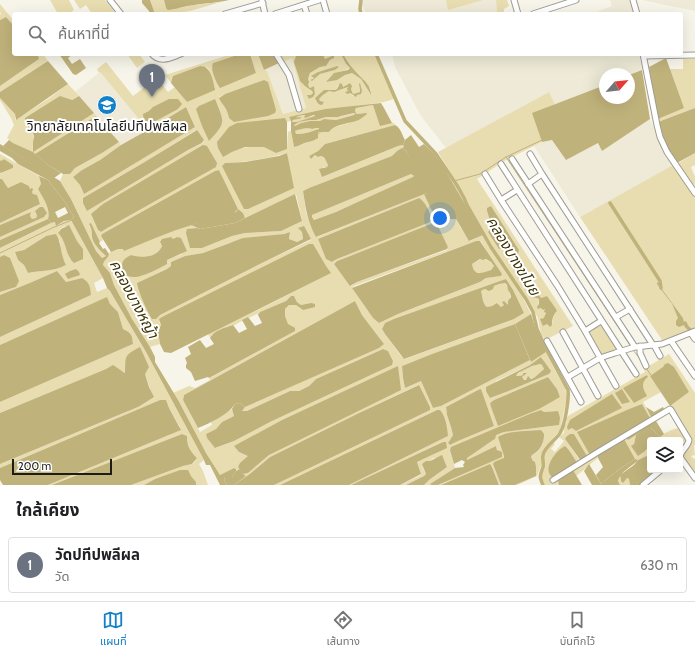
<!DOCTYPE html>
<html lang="th">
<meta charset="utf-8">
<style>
body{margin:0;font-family:Cabin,"Noto Sans Thai",sans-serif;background:#f2f2f2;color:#202124}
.controls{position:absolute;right:12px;bottom:12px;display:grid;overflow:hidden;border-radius:4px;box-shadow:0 4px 16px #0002}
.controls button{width:36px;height:36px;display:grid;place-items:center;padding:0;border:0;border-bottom:1px solid #e0e0e0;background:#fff;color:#202124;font:20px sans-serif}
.compass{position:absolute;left:599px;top:68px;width:36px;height:36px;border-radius:50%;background:#fff;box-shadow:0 4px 16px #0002;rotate:62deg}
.scale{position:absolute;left:12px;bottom:10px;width:100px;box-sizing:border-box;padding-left:4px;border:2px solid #1d1c19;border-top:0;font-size:11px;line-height:14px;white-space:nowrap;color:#1d1c19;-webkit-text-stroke:3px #fff;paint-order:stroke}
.you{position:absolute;left:440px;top:218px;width:14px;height:14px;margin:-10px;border:3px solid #fff;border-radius:50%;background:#1a73e8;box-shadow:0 0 0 6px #1a73e833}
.badge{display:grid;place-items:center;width:26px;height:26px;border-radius:50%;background:#1381ca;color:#fff;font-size:13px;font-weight:700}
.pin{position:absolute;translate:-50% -33px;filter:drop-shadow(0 1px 2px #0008)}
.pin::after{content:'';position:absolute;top:21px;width:14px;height:12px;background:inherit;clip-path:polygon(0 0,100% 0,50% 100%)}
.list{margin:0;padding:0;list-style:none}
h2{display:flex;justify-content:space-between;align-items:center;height:52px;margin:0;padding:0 16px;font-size:17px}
h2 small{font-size:13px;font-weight:400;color:#757577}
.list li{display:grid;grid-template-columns:26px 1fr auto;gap:12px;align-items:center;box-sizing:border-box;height:56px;margin:0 8px 8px;padding:0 8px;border:1px solid #e0e0e0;border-radius:4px}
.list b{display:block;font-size:15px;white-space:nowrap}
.list p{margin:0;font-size:13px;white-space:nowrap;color:#757577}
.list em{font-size:13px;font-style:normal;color:#757577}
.icon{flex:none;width:22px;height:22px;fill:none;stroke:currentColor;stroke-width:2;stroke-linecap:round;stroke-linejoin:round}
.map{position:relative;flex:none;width:695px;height:485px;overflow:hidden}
.search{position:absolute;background:#fff;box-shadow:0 4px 16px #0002;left:12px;right:12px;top:12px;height:44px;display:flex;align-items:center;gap:10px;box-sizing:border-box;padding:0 14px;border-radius:4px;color:#757577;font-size:15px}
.sheet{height:116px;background:#fff}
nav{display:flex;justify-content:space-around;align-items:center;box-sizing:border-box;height:56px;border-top:1px solid #e0e0e0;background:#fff;font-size:11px;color:#757577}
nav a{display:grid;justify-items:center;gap:2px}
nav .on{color:#1381ca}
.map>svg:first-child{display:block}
</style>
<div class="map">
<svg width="695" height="485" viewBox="0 0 695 485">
<rect width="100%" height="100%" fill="#f7f4e9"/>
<path fill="#eeead7" d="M362 0H496L497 14H366L362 4Z
M610 0H631L636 14H591L612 6Z
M642 0H695V11Z
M273 54H292L306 108 283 114 267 71 264 70 279 63Z
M392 54H639L642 70 629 75V74H605V85L555 104 549 92 446 148 421 116 395 67Z
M100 72 148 130 121 145 75 92Z
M650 119 660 142 673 165 580 217 534 146 545 141 552 140 566 160 598 143 602 151Z"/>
<path fill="#e8ddb0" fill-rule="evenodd" d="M50 0H69L74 10 68 14H58Z
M74 0H105L116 14H92L86 5 80 9Z
M150 0H164L166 8H180L193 5 221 2 190 11 171 14H155Z
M446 0H483L448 10Z
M496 0H507L509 6 504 9V14H497Z
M0 4 14 21V26L6 17 0 20V15L1 14 0 12Z
M38 54H43L48 61 0 92V86L39 59Z
M127 54H139L145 62 137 68Z
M232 54H240L213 63V73L215 78 256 73 250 54H258L264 70 267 71 283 114 306 108 292 58 283 62 279 54H293L296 56C295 61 297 77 301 81 304 86 310 88 313 93L311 96 308 95 310 99 315 94 314 86 310 88 308 85V79L310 73 320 67 326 66 333 56 325 59 323 54H341L346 64 350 68C339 74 335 69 327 82L342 77 345 75 352 73 361 79 370 94 371 90 369 87 364 80 346 61 343 54H374L394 99 384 102 349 107 350 108H349L341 110 342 108 325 109 299 115 302 116 305 115 307 117 324 115H325C321 117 318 116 314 117 309 118 303 120 300 122L310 120H316L326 117H338L355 113V114L354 115 336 120 324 119 320 121H310L301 123 295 126 294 125 298 122 293 123 292 121 297 118H296L295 117 298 116 289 117 291 121 287 122 284 118 223 157C229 153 236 150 243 148 255 145 275 148 287 149L288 132 291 131 294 147C299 146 303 144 307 142 313 139 317 141 318 132H329C335 124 346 126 353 121H352L351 119 356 116H358L360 118 359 119H356V121L362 118 364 115 363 113 356 114 355 110 356 108 373 105C376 113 386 122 394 123L395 125 325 144 318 151 309 156 311 159 315 155 318 156H322L326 160 328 165 327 167H323L322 177 398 146 403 145 404 147 397 151 393 156 309 188 303 191 306 213 310 224 317 237 424 194 436 220 439 218 456 219 460 227 470 241 483 235 454 185V179L438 152 549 92 555 104 533 114 542 142 506 160 477 179 573 326 545 340 541 334 538 318 523 291 490 245 520 292 531 314 515 324 432 354 402 366 403 378 405 388 421 381 433 408 441 406 530 360 531 362 546 352 556 372 565 387 567 398 560 430 547 446 541 455 542 463 537 476 517 485H515L536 476 533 461 531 457 532 455C538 453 540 448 543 443L502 434 498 437 505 456 504 459 494 462 493 464 501 485H499L492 467 490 464 441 485H438L501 457 496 446 467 460V458L495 435 504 432 559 425 557 411 544 412 541 410 532 413 450 450 455 468 430 484 431 485H424L429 480 447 467 444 459 433 458 423 468 426 474 424 476 406 485H400L421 475 417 462 446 442H443L351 485H349L448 436 437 410 280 485H274L430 407 418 385 359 413 270 457 251 473 246 476 243 474 248 473 269 455 397 367 282 420 235 446 239 452 249 456 238 467 240 469 236 471V469L234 468 220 475 206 453 173 393 189 386 195 388 210 380 209 378 295 331 288 325 285 316V309L289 305H296L303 310 311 303 301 305 297 302 294 296H291L286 301 260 312 258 315 257 314 249 318V317L233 326 232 325 211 335 210 338 208 334 276 301 330 273 326 266 159 322 161 325 159 329 152 331C159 334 159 337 160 344L150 347 132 319 114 285 110 273 103 265C104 259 108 258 110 252L118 249H123L191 225 197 228 188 229 202 248 232 236 245 233 281 231 302 220 296 194 245 218 243 213 238 209 219 170 215 171 102 234 101 236 103 240 100 242 91 224 89 225 93 233 92 238 95 243 106 256 102 258 96 251 71 199 60 181 63 174H70L75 168 102 153 119 142 121 145 100 160 82 170 73 177 80 185 84 193 195 127 186 107 148 130 100 72 99 73 97 69 106 62 133 96 157 78 168 92 175 87 187 102 215 89 212 78 208 68 200 66 174 76 171 83 165 75ZM337 66 339 67 335 70 320 74 312 81 310 80 314 77 318 72ZM264 80 268 116 229 118C228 114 227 110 224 106 222 103 221 101 219 97L225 94ZM350 83 351 89 353 94 360 92V90L359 84 362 91 357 95 353 96 350 93 346 92 349 91V87L337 91H329L323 95 319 99 320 101 318 103 315 98 329 90H335L337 89 338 85 343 87ZM196 130 204 140 203 143 188 150 87 211 83 198 143 163ZM287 153 289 166 225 163C246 162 267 159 287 153ZM419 198 428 223 337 259 333 262 326 259 318 239ZM491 206 519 250 518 255 514 257 510 256 505 248 488 232 492 227 487 211ZM91 214 109 227 101 232 98 230ZM436 223 448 247 447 250 357 282 351 286 334 264 337 261 345 258ZM304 227 311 240 264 262 160 315C152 307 137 296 137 283L167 269 171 266V262L185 256 203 253 229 243 284 234 290 232 289 239 297 242 303 239 302 232 299 229ZM177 237 182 254 171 258 167 260V264L126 258 131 255C142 258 157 258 162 246L160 243 162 239H173ZM476 241H481L501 276 486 278 480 282 398 314 379 323 373 318 352 288 354 286ZM506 279 524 313 514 319 405 359 401 356 385 334 382 329 385 323ZM535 288 541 298 547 296 550 300 554 313 552 325 545 324 544 326C544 320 546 315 545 309L542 308 538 309 539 299 536 297 529 290H531ZM355 301 362 315 384 344 245 407 242 411H247L290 391H299L309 386 316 379 383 349 388 351 393 361 391 365 270 422 234 441 216 448 206 434 216 429 222 422 234 416 232 409 211 422 212 425 200 432 183 400 184 395ZM542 357 549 374 511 390 490 398 496 381 530 365ZM548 377 557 389 560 397 498 426 490 403 494 400ZM478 390H481L494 426 458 441 450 445 448 443 453 435 451 427 447 415 446 407Z
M683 59H695V108L658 122V119L683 108 669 69H683Z
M68 84 79 96 26 125C37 135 32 138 33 151L94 113 96 116 35 154 33 152 13 143 7 138 14 125 11 118 0 100V98L15 114V120L48 99Z
M319 127V129C311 132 304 135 295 134V131L299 129 309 128 312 129Z
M695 153V165L691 167 695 177V184L692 186 677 164Z
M0 154 39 176 41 184 38 189C43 198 51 209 48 219L0 240V237L43 217 46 215 35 213 37 216 36 218 32 219 30 216 31 212 0 225V223L36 206 33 194 30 189 29 186 21 182 8 188 2 179H0V172L2 173 13 168V165L4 159 1 161 0 160Z
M673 165 695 198V330L662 340 580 217ZM657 282 660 285 662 289 683 318 684 322 687 327C678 321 676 311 671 303 667 296 662 290 657 284Z
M411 174 414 176V177L362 200 336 212 314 220 312 217V215Z
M71 220 103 278 94 283 97 292 107 288 110 291 146 352 204 460 199 464 203 471 208 485H196V482L191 476 155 479 144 485H131L183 466 193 464 197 458C190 451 187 445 187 436L182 434 53 485H48L169 435 174 432 178 431 180 427 169 408 165 400H160L0 468V464L138 407 152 394 145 374 126 373 113 366 106 369 0 413V402L133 344C132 335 132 333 123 329L118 312 110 304 107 298 0 345V337L91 295 82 278 66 282 57 271 32 282 0 295V292L16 287 4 255 0 257V248L51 223 55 222 57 226 64 221ZM65 226H69L77 241 83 249 70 260 62 236 58 233 60 229ZM46 236 60 241 62 258 66 265C53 272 42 270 28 273L24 265 18 260 15 252 24 250Z
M481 259C487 259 490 261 494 266 491 271 481 275 476 272 473 271 472 267 472 264Z
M505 283C511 291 511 297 508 306L504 305 501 307 497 303 492 306 487 307C482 303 483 297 481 291L499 284Z
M602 324 618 349 616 351 601 355 588 333Z
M669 354 695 393V445H694L695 456 694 455 691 456 694 459 695 458V476L682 457C684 447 692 451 689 437L670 406 689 392 664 367 650 376 661 392 643 402 653 421 628 439 636 435 634 444 645 451 650 446V461H648V456L638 460 635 459 623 440 598 455V458C590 464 584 470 576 476L573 470 558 481 559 485H545L541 479 544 467V456L547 450 553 443 555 444 551 449 555 452 564 441 559 437 564 433V426L567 422 566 420 568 416 645 372 644 369ZM647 375 648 377C644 380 643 382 642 387L623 389ZM642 404 650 418 577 432 629 409ZM622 408 576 431 572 428ZM574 434 587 456 580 461 565 439 566 437Z
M540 364 542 365 544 369 535 377 524 380 522 377 523 375 519 376H516C521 370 533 365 540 364Z
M679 428 686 436 687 444 680 451 684 442 679 440H656C662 434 671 429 679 428Z
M620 475 621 481 627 478 629 479 630 485H620L618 481Z"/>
<path fill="#bfb27a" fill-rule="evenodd" d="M142 0H150L155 14H149V11L142 3Z
M411 135 419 147 424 144 434 154 444 168 483 235 469 241 456 219H447L441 221 439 219 436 220 424 194 427 193 406 151 402 148 404 147 403 145 405 140Z
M9 140 13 143 33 152 48 165 61 173 54 178 3 146Z
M39 176 48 180 65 202 74 217 71 220 64 221 56 226 55 222 51 223 48 219C51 209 43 198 38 189L41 184ZM65 207 68 213 58 218 55 212Z
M238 209 243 213 245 218 235 223 200 229 191 225 236 212Z
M531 314 535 327 546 352 531 362 515 324Z
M240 403 245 407 242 411V416H234L232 409 235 404Z
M646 407 654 412 663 407 666 414 656 421 664 434 660 437 651 428 638 432 636 435 628 440 626 437 653 421Z
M635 459 638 460C632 467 620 471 618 481L620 485H592L584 471 589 464 601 484 618 470Z
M240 469 243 474 246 476 234 485H227L224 480 225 477H232L236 471Z"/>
<path fill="#c0b27b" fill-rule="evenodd" d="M164 0H229C217 3 206 3 194 5 185 6 177 9 168 10L166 8Z
M6 17 14 26V54H38L39 59 0 86V20Z
M59 54H73L68 58 72 64 80 59 86 68 76 75 73 74Z
M240 54H250L256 73 220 88C216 82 210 70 213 63Z
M258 54H273L279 63 264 70Z
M293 54H323L325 59 334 55V58L330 60 326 66 320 67 310 73 308 79 309 82 308 85 310 88 314 86 315 94 313 97 309 99 307 95H311L313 93 312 91 305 86 300 81 294 62 296 56H295Z
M341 54H343C347 62 353 69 359 75 365 81 371 86 371 95L361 79 352 73 345 75 337 80 326 82 334 73 348 70 350 68 346 64Z
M666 58 684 108 658 119 649 67Z
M48 61 68 84 16 120 15 114 0 98V92Z
M200 66C211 66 213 80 215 89V90L187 102 171 83 173 76Z
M337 66 339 67 335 70 320 74 312 81 310 80 314 78 311 76 318 72Z
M642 70 650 119 602 151 598 143 566 160 552 140 542 142 532 113 605 85V98H629V75Z
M264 80 268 82 276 110 275 113 268 116 234 122 229 118C228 114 227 110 224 106 222 103 220 101 219 98L225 94Z
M340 83 342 84 343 87 350 83 352 86 351 89 353 94 360 92V90L359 84 360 83 362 91 361 94 357 95 356 97 350 93 347 94 345 92 348 91 347 89 348 87 334 92 329 91 323 95 319 99 320 101 324 102 322 105C318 105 317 102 315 98L324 90H335L337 89Z
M60 96 72 100 79 96 94 113 33 152V142L34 136 32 131 26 125 25 118Z
M169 99H178L182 104 178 109 150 124C146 122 143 119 143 114L149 111 153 107Z
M215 99C224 122 227 122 209 141L202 126 196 109 199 106Z
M381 103 384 108 392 123 380 126 373 105 356 108 355 110 356 114 366 113 367 114C363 117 360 120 356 121 347 124 335 124 329 132H318V133L322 132H326H322L318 134V138C315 140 312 141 308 142 303 143 300 146 294 147L291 131V121L289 117 325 109ZM354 113 355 114 354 115 336 120 324 119 320 121H310L301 123 295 126 294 125 299 122 310 120H316L326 117H338L341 116ZM305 115V116L304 117 305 118 314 115 315 116 297 122H292L293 120 302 118 299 117 296 118 295 117 296 118 298 116ZM319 128V129C310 132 305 134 296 134L295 131C299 129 309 127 312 129L316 128Z
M186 107 195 127 84 194 80 185 73 177 82 170 100 160 121 145 153 127Z
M695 108V153L677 163C668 149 663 139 658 122Z
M96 116 119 142 102 153 75 168 70 174H63L48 165 35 154Z
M285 118 287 122V149L276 153 264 147H245L232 152 223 157 218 148 217 142 229 127 237 123Z
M395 125C401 128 402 135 405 140L403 145 398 146 322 177 319 169 327 167 328 165C326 161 325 156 320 156L318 157 315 155 311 159 309 156 318 151 325 144Z
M197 130 204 140 202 143 188 150 87 211 83 203V198L143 163Z
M0 144 60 181 71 199 96 251 102 258 106 256C101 251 93 244 92 237 92 231 92 230 89 224L91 223 100 242 99 243 103 249 105 248 109 254C108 259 104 259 103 265L110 273 114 285 132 319 150 347 155 357V362L178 400 206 453 220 475 234 468 236 469V471L232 477H225L224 480 227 485H220L210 465H206L204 460 146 352 110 291 107 288 103 278 71 220 74 217 65 202 48 180 18 164 12 158 0 151Z
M203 145 207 146 217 163 216 167 109 227 101 232 98 230 91 214 103 204Z
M402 148 406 151 428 191 427 193 316 237C307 220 306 210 303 191L309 188 392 156 397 151ZM411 174 414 176 413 177 362 200 336 212 314 220 312 217V215Z
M287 153 294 188 248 209H244L222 166 225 163 245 162 279 156Z
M4 159 13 165V168L1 173 0 172V160L1 161Z
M219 170 238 209C231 218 219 219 208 221 179 227 151 240 124 251L123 249H118L111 252 101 236 102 234 215 171Z
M0 179H2L8 188 21 182 29 186 30 189 32 188 33 189 32 192 33 194 37 195 40 204 0 223Z
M295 194 302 221 281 231 245 233 232 236 202 248H190L186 233 187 229 197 228 200 229 235 223Z
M419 198C426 202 430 213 432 220L428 223 337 259 332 262 326 259 318 239Z
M491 206 519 250 518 255 514 257 510 256 505 248 499 249 488 232 492 227 487 211V208Z
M40 207H43L47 213 44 217 0 237V225L31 212 30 216 32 219 36 218 37 216 35 211Z
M48 219 51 223 0 248V240Z
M436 222 448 247 447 249 357 282 350 286 334 264 337 261 345 258Z
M69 225 77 241 83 249V259L74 263C65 256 67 241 58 233L61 229Z
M304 226 311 239 264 262 160 315 156 319H152C148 313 137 289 137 283L167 269 171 266V262L185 256 203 253 243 238 284 234 290 232 289 239 297 242 303 239 302 232 298 228Z
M56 234C62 244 60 254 66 265 53 272 42 270 28 273L24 265 18 260 15 252 24 250 46 236Z
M171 237 173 239 177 237 181 238 187 251 167 260V264C160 268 141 278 133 277 130 277 126 275 123 274 121 264 121 260 131 255 142 258 157 258 162 246L160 242 162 239Z
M476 241H480L502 274 501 276 486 278 480 282 398 314 379 323 373 318 352 288ZM480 259 483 260 486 259 491 262 494 266 491 270C482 273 474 277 472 264Z
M309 244H313L326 266 331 273 171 353 164 352 160 344 159 338 157 334H154L152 331 159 329 161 325 159 319 162 317Z
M4 255 10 258 19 281 16 287 0 292V257Z
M76 269 79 272 80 275 68 279 65 274 70 271Z
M57 271 66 282 82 278C90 283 90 286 91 295L0 337V295L32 282Z
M506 279 513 290 524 313 514 319 404 359 385 334 382 329 385 323 394 319 500 281ZM505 283 507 285 508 290 510 293 511 297 508 301V305L504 301 502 302 504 305 501 307 497 303 492 306 487 307C482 303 483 297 481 291L485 289 489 291 493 289 494 286 499 284Z
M657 282 660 284H662V289L683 318 684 322 687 327 686 328 684 325 679 327 676 325V321L678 318 672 304 657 284Z
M535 288 541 298 547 296 556 309 557 311C553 314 552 320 552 325L550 327 547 324 543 326 540 319 544 318 545 315 546 313 544 312 545 309 543 310 541 308 538 309 537 307 539 304V299C536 297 533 298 530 296L528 292 529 290H531Z
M291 296H294L297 302 301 305 311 303 315 304V307L303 310 296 305H289L285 309V316L288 324 295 328V331L209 378 208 377 195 381 191 372 186 368V365L187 363 185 358 191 354 188 347 200 340 206 348 214 344 210 338C214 330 225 328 233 325L239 333 247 329 242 320 248 317 255 326 262 323 258 315 260 312 286 301Z
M107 297 110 304 118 312 123 329C132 333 132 335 133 344L0 402V345Z
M355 301 362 315 384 344 379 348 245 407 240 403 235 404C228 415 210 423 198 428L183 400 184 395Z
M515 324 530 360 441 406 433 408 421 381 405 388 403 378 402 366 432 354Z
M140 347 149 367 145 374 149 387 154 397 138 407 0 464V413L106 369 113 365 125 373C126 356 123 356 140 347Z
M383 349 388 351 393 361 392 365 270 422 234 441 215 448 207 438 206 434 216 429 222 422 234 416H241L242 411H247L290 391H299L309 386 316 379Z
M541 357 551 371 549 374 511 390 490 398 486 391V387L530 365ZM540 364 542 365 544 369 535 377 531 379 528 376 526 380H524L522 377 527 373H523V375L519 376H516L518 373 532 366Z
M668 363 674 367 689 392 670 406 650 376 663 367 665 364Z
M398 366 401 390 269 455 248 473 243 474 238 467 240 463 248 456 239 452 234 446 282 420Z
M647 375 648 377C640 383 643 389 647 396L634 403 623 388Z
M548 377 557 389 560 397 539 409 498 426 491 407 490 403 494 400Z
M419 385 430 407V410L274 485H234L251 473 270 457 359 413Z
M481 389 494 426 458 441 450 445 448 443 453 435 451 427 447 415 446 407 478 390Z
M622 389 630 402 622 404 615 393Z
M612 394 622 408 576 431 572 428 568 430 567 427 570 420Z
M160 400H166L169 408 181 430 48 485H3L0 480V468Z
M642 404 650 418 590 455 577 432 629 409Z
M437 410H440C446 417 447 427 448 436L349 485H280Z
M541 410 544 412 558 411 560 418 559 425 504 432 496 435 495 439 493 440 467 458V460L496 446 497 450 502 452V457L438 485H431L430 484 455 468 464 467 463 465 465 462 462 460 454 464 450 450 451 447 532 413Z
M647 427 651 428 660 437 656 440H650V446L645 451 638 456 631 446 634 444 636 435 638 432Z
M541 430 544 434C544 443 540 451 532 455L531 457 533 461 535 462 536 467V476L515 485H501L493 464 494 462 504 458V456L498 437C504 431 531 431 541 430Z
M182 434 187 436C187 446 190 451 197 458L192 464 183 466 131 485H52Z
M570 434H574L587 456 581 461 565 439 566 437Z
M624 439 635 459 618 470 601 484 596 475 603 467 598 458V455Z
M443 442H446L447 448 423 459 417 462 421 474 400 485H351Z
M565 446 568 449 576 461 575 464 554 478C540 471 556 450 565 446Z
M442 455 447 467 429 480 424 485H406L424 476 426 474 422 464 426 461H430Z
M649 455 648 460 650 461V470H659L641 485H630L629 479 627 478 623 483 621 481 620 475 634 465 638 460Z
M490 464 492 467 499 485H441Z
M180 470H188L191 476 196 482V485H144L155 479Z
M573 470 582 485H559L558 481Z"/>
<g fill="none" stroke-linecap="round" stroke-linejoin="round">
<path stroke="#c0b27b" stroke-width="1" d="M506 157 630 345
M454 181 480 174 506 157 542 140
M0 253 52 228 72 220
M633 350 641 360
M646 368 651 375"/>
<path stroke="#c0b27b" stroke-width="3.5" d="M361 14 360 9 361 0
M376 54 405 121 436 154 458 187 464 198 467 205 491 247 526 299 533 312 537 329 545 347 568 390C569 400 565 425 560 433 556 440 545 446 543 455 542 459 544 463 543 467 540 476 539 476 543 485
M610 203 660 281 661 288
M685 323 687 327 695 334"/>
<defs>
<path id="minor" d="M110 0 121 14
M323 0 327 14
M514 0 518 14
M633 0 637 14
M262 1 265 14
M304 5 307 14
M225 14 263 3
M275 14 319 0
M533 14 576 0
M152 54C160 64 172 57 181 54
M276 54 289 75 299 109
M643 54 657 125 660 137 667 152 695 193
M644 56 695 55
M530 154 542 174
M512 159 635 347
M501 164 636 374
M485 174 501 200
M528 184 542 174 653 345
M517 190 501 200 557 285 585 331 616 386
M616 317 630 309
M585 331 601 321
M563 332 598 396
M691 333 695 339
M547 341 581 402
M671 341 695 376
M654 345 660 356
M640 346V353L646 366
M568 377 600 358 615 353 635 347 662 344 695 331
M553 480 598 452 670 409 671 410 689 440C688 447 681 450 680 457L695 478
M643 485 661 470"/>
</defs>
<use href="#minor" stroke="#9f9d92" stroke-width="7"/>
<use href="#minor" stroke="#fff" stroke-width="5"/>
</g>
<defs>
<symbol id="university-disc" viewBox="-11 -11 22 22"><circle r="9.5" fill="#1381ca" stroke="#fff"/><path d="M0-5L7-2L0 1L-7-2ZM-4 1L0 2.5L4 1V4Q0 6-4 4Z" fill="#fff"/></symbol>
</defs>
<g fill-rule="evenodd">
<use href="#university-disc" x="96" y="94" width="22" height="22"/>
</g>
<g text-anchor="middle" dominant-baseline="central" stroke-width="4" stroke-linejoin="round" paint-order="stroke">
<g font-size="14" fill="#1d1c19" stroke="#fff">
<text x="107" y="126">วิทยาลัยเทคโนโลยีปทีปพลีผล</text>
</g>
<g font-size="15" font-style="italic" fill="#3e3405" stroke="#fff">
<text transform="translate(513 256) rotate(59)">คลองบางขโมย</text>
<text transform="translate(134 299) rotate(62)">คลองบางหญ้า</text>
</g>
</g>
</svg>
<div class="controls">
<button><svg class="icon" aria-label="layers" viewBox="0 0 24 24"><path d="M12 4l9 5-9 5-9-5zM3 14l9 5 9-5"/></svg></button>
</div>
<svg class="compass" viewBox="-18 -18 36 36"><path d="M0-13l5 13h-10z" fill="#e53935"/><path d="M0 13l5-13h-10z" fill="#757577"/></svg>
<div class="scale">200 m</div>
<div class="you"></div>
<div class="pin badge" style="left:152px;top:97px;background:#6b7280">1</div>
<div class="search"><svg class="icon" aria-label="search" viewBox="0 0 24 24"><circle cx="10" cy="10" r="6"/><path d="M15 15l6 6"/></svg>ค้นหาที่นี่</div>
</div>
<section class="sheet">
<h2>ใกล้เคียง<small></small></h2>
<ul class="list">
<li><span class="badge" style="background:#6b7280">1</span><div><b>วัดปทีปพลีผล</b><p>วัด</p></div><em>630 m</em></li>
</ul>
</section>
<nav>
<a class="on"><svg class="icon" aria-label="map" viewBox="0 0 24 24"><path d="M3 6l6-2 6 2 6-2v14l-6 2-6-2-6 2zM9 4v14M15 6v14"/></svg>แผนที่</a>
<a><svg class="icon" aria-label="directions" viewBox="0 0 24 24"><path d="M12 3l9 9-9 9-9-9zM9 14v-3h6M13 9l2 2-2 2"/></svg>เส้นทาง</a>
<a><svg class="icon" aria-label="saved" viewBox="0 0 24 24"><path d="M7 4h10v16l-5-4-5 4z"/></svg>บันทึกไว้</a>
</nav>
